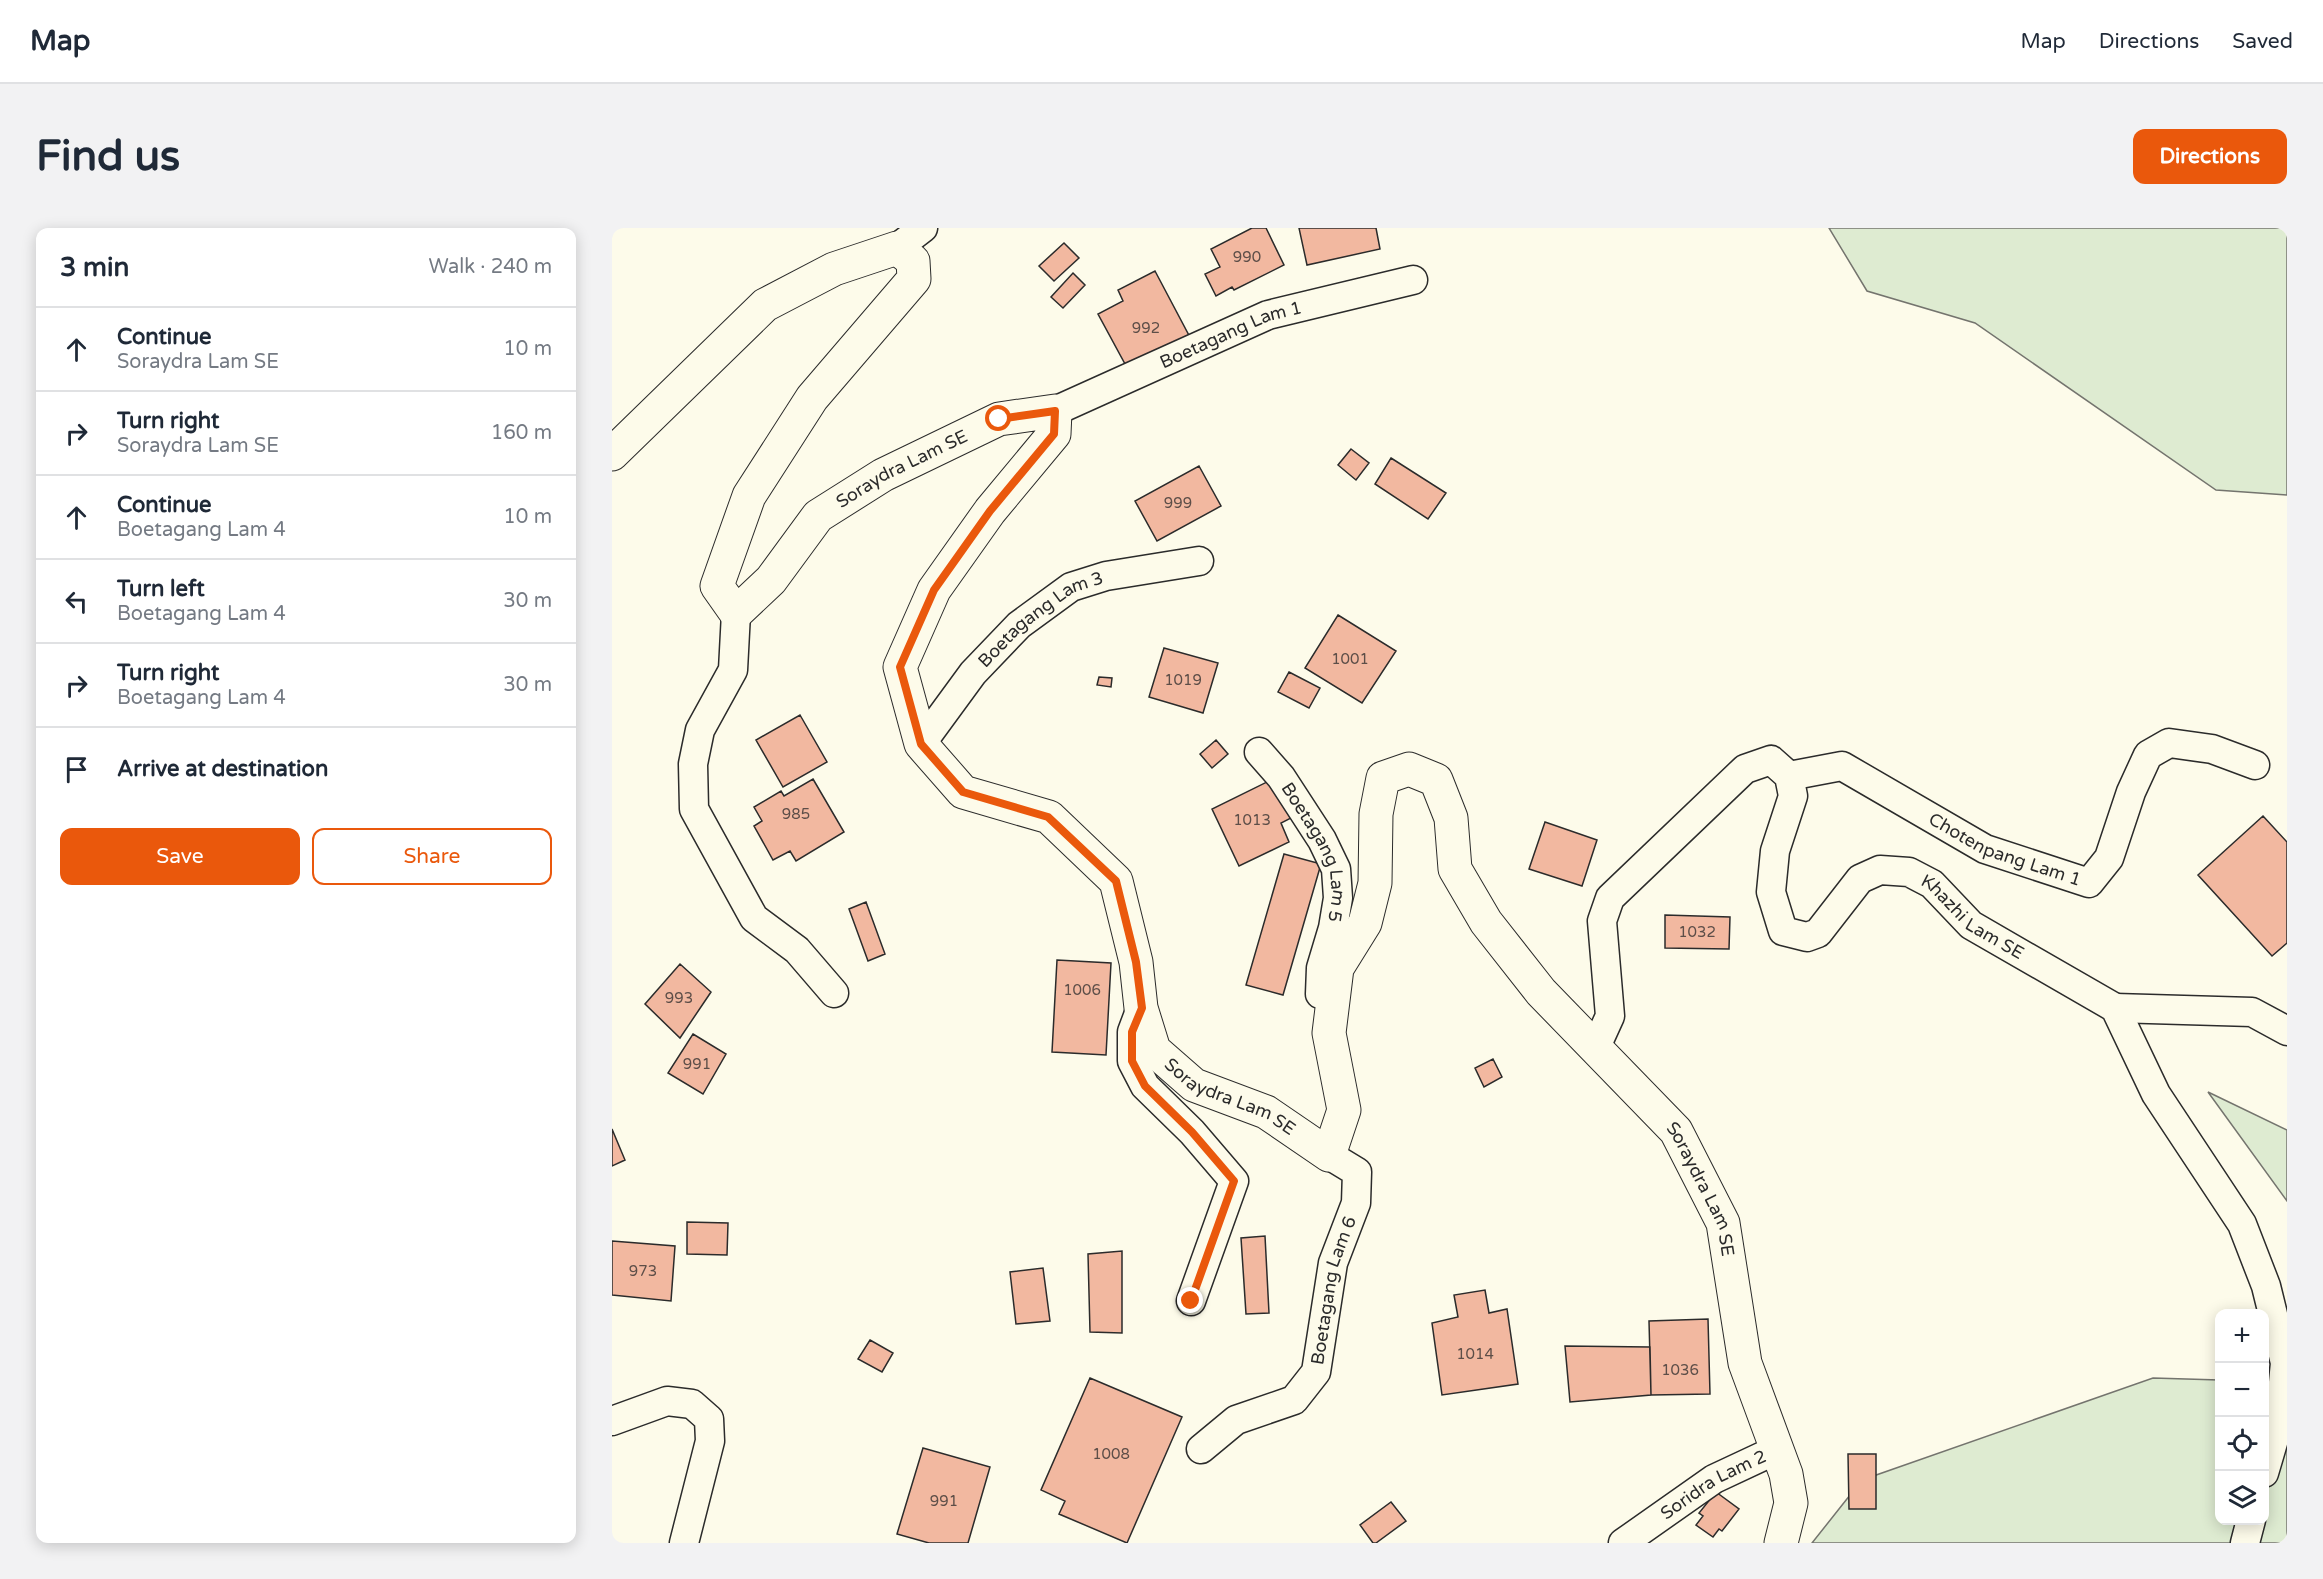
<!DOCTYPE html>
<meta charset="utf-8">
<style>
body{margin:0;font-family:"Varela Round",sans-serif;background:#f2f2f3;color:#1f2937}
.controls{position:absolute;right:18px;bottom:18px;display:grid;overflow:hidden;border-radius:12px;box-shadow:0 3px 15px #0003}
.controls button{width:54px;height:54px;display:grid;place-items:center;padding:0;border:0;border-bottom:2px solid #e0e1e3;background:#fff;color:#1f2937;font:30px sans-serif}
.stop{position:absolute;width:18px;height:18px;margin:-14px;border:4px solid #ea580c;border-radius:50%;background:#fff}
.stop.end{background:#ea580c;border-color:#fff;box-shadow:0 2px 6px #0008}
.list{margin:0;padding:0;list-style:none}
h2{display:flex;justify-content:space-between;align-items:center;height:78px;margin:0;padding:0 24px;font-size:26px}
h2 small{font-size:20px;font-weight:400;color:#747a83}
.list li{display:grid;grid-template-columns:39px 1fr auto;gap:18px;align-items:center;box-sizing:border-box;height:84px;padding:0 24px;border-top:2px solid #e0e1e3}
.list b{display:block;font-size:22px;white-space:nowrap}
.list p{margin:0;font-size:20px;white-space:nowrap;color:#747a83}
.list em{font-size:20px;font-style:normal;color:#747a83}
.actions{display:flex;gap:12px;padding:18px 24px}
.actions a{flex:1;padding:14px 0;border:2px solid #ea580c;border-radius:12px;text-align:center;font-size:21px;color:#ea580c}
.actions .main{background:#ea580c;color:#fff}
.icon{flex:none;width:33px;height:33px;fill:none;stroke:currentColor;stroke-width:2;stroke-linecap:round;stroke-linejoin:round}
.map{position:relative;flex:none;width:1675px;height:1315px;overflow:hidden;border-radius:12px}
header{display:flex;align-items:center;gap:36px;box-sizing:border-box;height:84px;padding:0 30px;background:#fff;border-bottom:2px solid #e0e1e3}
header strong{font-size:28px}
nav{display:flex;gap:33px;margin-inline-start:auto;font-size:21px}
.intro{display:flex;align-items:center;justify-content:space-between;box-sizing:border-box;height:144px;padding:0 36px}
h1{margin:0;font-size:42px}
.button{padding:15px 27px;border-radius:12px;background:#ea580c;color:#fff;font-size:21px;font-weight:700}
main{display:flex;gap:36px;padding:0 36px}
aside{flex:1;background:#fff;border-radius:12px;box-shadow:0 3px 15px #0003}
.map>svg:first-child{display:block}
</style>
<header>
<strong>Map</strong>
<nav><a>Map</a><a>Directions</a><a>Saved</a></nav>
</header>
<div class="intro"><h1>Find us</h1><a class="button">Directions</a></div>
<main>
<aside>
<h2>3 min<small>Walk · 240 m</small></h2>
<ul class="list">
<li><svg class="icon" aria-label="ahead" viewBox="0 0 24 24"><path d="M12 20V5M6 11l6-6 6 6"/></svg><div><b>Continue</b><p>Soraydra Lam SE</p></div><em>10 m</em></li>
<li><svg class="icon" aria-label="right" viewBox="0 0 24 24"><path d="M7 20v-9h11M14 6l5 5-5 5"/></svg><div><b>Turn right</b><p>Soraydra Lam SE</p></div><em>160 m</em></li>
<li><svg class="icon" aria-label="ahead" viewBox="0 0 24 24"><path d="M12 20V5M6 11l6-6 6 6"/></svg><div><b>Continue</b><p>Boetagang Lam 4</p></div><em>10 m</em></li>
<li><svg class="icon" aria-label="left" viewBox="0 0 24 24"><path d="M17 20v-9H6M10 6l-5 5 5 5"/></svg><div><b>Turn left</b><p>Boetagang Lam 4</p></div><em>30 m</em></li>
<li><svg class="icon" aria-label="right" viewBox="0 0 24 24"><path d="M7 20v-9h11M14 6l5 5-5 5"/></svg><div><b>Turn right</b><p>Boetagang Lam 4</p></div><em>30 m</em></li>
<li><svg class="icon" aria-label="arrive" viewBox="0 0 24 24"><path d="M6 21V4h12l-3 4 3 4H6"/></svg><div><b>Arrive at destination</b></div></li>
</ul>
<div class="actions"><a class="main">Save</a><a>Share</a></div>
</aside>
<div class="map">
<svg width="1675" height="1315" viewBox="0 0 1675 1315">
<rect width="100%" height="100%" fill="#fdfbea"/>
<path fill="#deebd1" stroke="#74746e" stroke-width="1.5" d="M1217 0H1675V267L1604 262 1363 95 1255 63Z
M1596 864 1675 902V973Z
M1541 1150 1607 1152 1608 1292H1652L1653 1154 1675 1155V1315H1200L1250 1252Z"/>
<path fill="#f2b8a0" stroke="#2b2b2b" stroke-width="1.5" d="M640 0H654L672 37 622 62 620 59 604 68 593 46 608 39 599 21Z
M687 0H764L768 21 695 37Z
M452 15 467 30 442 53 427 38Z
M543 43 581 115 519 147 486 86 511 73 506 62Z
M461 45 473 57 451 80 439 69Z
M739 221 757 235 744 252 726 237Z
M779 230 834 265 816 291 763 256Z
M587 238 609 278 545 313 523 273Z
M726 387 784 423 750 475 693 440Z
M552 420 606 435 591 485 537 469Z
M677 444 708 460 697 480 666 464Z
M487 449 500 450 499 459 485 457Z
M188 487 215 534 171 559 144 512Z
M604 512 616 526 600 540 588 526Z
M663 550 681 589 669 595 677 614 627 638 600 581Z
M201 551 232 604 184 633 178 623 161 632 142 598 150 593 142 579 169 563 172 568Z
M1651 588 1675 614V715L1660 728 1586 647Z
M933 594 985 612 970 658 917 641Z
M672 626 709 636 671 767 634 757Z
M254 674 273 726 256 733 237 681Z
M1053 687 1118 689 1117 721 1053 720Z
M445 732 499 735 494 827 440 824Z
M68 736 99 764 68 810 33 776Z
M81 806 114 826 91 866 56 845Z
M881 831 890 849 872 859 863 840Z
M0 901 13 932 0 938Z
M75 994 116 995 115 1027 75 1026Z
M653 1008 657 1085 634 1086 629 1010Z
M0 1013 63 1018 59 1073 0 1067Z
M510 1023V1105L478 1104 476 1026Z
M431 1040 438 1093 404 1096 398 1044Z
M873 1062 877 1085 895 1081 906 1156 830 1167 820 1095 846 1089 842 1067Z
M1096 1091 1098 1166 1039 1167 1037 1093Z
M258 1112 281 1125 270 1144 246 1131Z
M953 1118 1038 1119 1039 1167 958 1174Z
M478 1150 570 1189 515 1315 447 1286 453 1273 429 1262Z
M311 1220 378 1239 356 1315H317L285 1306Z
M1236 1226H1264V1281H1237Z
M1104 1264 1127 1281 1110 1303 1107 1301 1101 1309 1084 1297 1091 1288 1087 1285Z
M779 1274 794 1293 764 1315H761L748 1297Z"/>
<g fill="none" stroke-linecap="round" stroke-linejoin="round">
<defs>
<g id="minor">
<path d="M285 20 311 0"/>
<path id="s1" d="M443 183 656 87 801 52"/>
<path d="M124 385 121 442 88 502 81 536 82 581 142 690 185 722 222 765"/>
<path id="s2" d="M309 516 361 445 407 397 459 359 494 348 587 333"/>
<path id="s3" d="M647 524 669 549 710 612 724 641 726 670 721 700 709 740 708 766"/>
<path id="s4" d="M1177 548 1230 538 1373 621 1477 655 1497 630 1519 564 1536 527 1557 515 1600 521 1643 537"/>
<path d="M529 780 520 804V833L533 858 580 904 622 953 579 1073"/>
<path d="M1503 780 1640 784 1675 803"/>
<path id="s5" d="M983 821 998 788 990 693 998 670 1133 541 1159 532 1177 548 1181 568 1163 623 1159 664 1171 703 1195 709 1206 705 1248 651 1268 642 1297 644 1320 656 1359 697 1503 780 1544 866 1630 996 1654 1058 1673 1135 1667 1194 1652 1245"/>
<path d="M0 1193 55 1173 80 1176 97 1191 98 1213 72 1315"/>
<path id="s6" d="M589 1221 624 1192 682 1172 704 1144 721 1035 744 975 745 944 717 927"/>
<path id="s7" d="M1011 1315 1102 1251 1164 1222"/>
<path d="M1633 1315 1639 1292"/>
</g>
<g id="tertiary">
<path id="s8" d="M0 226 153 77 222 41 285 20 301 33 302 51 200 170 137 268 105 358 124 385 159 352 206 288 271 247 387 191 443 183 442 206 378 283 322 362 288 439 309 516 351 564 437 589 504 653 524 734 529 780 542 822 582 857 654 884 717 927 732 882 717 805 725 740 753 695 763 655 764 586 771 550 797 541 824 552 839 590 843 641 874 694 929 764 1064 903 1111 995 1133 1135 1174 1246 1179 1275 1169 1315"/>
</g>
</defs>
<use href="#minor" stroke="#2b2b2b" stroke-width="31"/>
<use href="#tertiary" stroke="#2b2b2b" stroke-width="35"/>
<use href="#minor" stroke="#fdfbea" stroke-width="28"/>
<use href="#tertiary" stroke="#fdfbea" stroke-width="33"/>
</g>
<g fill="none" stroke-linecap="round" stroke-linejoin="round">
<path stroke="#ea580c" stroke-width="8" d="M387 191 443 183 442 206 378 283 322 362 288 439 309 516 351 564 436 589 504 653 524 734 530 780 520 804V833L533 858 580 904 622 953 579 1073"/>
</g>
<g text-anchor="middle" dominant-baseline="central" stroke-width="4.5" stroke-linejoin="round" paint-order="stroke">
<g font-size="15" fill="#5d4e48">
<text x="635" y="29">990</text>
<text x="534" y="100">992</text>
<text x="566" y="275">999</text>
<text x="738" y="431">1001</text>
<text x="571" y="452">1019</text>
<text x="184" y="586">985</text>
<text x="640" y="592">1013</text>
<text x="1085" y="704">1032</text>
<text x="470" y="762">1006</text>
<text x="67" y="770">993</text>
<text x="85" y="836">991</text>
<text x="31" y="1043">973</text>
<text x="863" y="1126">1014</text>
<text x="1068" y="1142">1036</text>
<text x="499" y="1226">1008</text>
<text x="332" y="1273">991</text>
</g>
<g font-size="18" fill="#2b2b2b" stroke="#fdfbea">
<text stroke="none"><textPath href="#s1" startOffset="192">Boetagang Lam 1</textPath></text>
<text stroke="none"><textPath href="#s8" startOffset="1022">Soraydra Lam SE</textPath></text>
<text stroke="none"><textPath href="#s2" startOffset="176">Boetagang Lam 3</textPath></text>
<text stroke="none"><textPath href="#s4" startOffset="238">Chotenpang Lam 1</textPath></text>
<text stroke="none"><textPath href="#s3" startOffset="118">Boetagang Lam 5</textPath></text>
<text stroke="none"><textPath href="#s5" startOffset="789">Khazhi Lam SE</textPath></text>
<text stroke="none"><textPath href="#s8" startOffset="2082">Soraydra Lam SE</textPath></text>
<text stroke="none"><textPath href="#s8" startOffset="3146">Soraydra Lam SE</textPath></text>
<text stroke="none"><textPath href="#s6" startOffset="226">Boetagang Lam 6</textPath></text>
<text stroke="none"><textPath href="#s7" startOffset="108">Soridra Lam 2</textPath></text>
</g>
</g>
</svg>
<div class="controls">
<button>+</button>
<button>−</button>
<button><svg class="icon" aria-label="locate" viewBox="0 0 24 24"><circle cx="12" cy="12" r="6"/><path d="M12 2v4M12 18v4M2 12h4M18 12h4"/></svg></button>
<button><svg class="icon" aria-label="layers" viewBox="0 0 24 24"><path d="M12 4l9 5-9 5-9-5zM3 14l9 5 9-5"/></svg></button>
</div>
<div class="stop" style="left:387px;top:191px"></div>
<div class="stop end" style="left:579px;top:1073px"></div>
</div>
</main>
